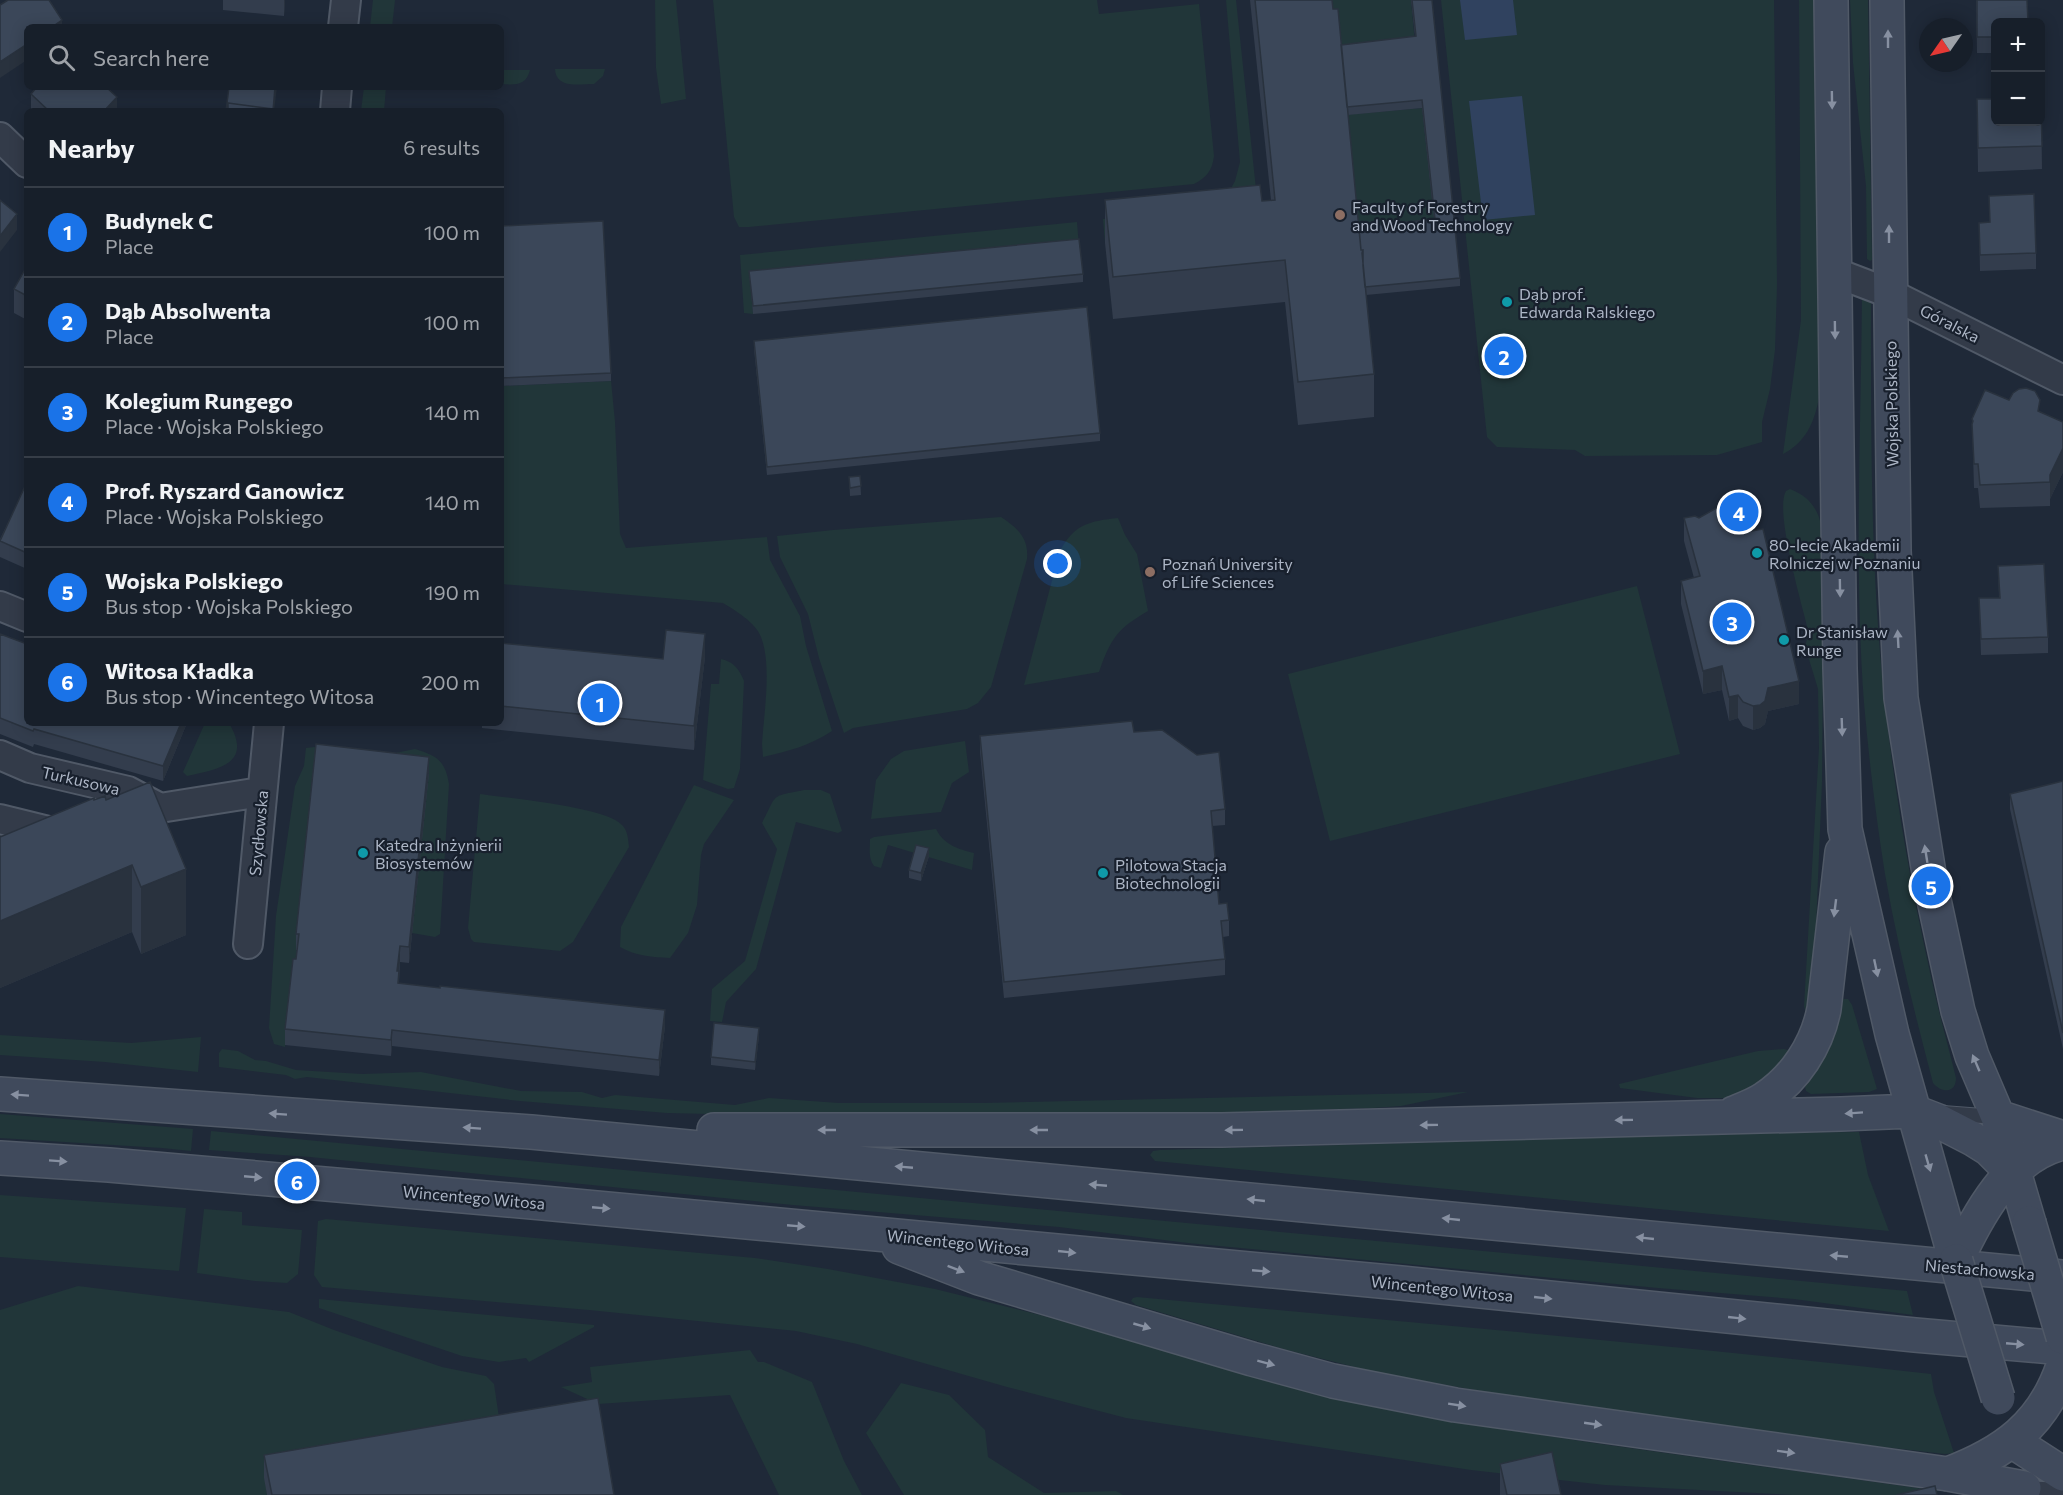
<!DOCTYPE html>
<meta charset="utf-8">
<style>
body{margin:0;font-family:Commissioner,sans-serif;background:#242c36;color:#f1f3f6}
.controls{position:absolute;right:18px;top:18px;display:grid;overflow:hidden;border-radius:9px;box-shadow:0 3px 15px #0003}
.controls button{width:54px;height:54px;display:grid;place-items:center;padding:0;border:0;border-bottom:2px solid #363d47;background:#171f2a;color:#f1f3f6;font:30px sans-serif}
.compass{position:absolute;left:1919px;top:18px;width:54px;height:54px;border-radius:50%;background:#171f2a;box-shadow:0 3px 15px #0003;rotate:236deg}
.you{position:absolute;left:1058px;top:564px;width:21px;height:21px;margin:-15px;border:4px solid #fff;border-radius:50%;background:#1a73e8;box-shadow:0 0 0 9px #1a73e833}
.badge{display:grid;place-items:center;width:39px;height:39px;border-radius:50%;background:#1a73e8;color:#fff;font-size:20px;font-weight:700}
.pin{position:absolute;translate:-50% -50%;border:3px solid #fff;box-shadow:0 2px 6px #0006}
.list{margin:0;padding:0;list-style:none}
h2{display:flex;justify-content:space-between;align-items:center;height:78px;margin:0;padding:0 24px;font-size:26px}
h2 small{font-size:20px;font-weight:400;color:#9ea2a8}
.list li{display:grid;grid-template-columns:39px 1fr auto;gap:18px;align-items:center;box-sizing:border-box;height:90px;padding:0 24px;border-top:2px solid #363d47}
.list b{display:block;font-size:22px;white-space:nowrap}
.list p{margin:0;font-size:20px;white-space:nowrap;color:#9ea2a8}
.list em{font-size:20px;font-style:normal;color:#9ea2a8}
.icon{flex:none;width:33px;height:33px;fill:none;stroke:currentColor;stroke-width:2;stroke-linecap:round;stroke-linejoin:round}
.map{position:relative;flex:none;width:2063px;height:1495px;overflow:hidden}
.search{position:absolute;background:#171f2a;box-shadow:0 3px 15px #0003;left:24px;top:24px;width:480px;height:66px;display:flex;align-items:center;gap:15px;box-sizing:border-box;padding:0 21px;border-radius:9px;color:#9ea2a8;font-size:22px}
.panel{position:absolute;background:#171f2a;box-shadow:0 3px 15px #0003;left:24px;top:108px;width:480px;height:618px;border-radius:9px}
.map>svg:first-child{display:block}
</style>
<div class="map">
<svg width="2063" height="1495" viewBox="0 0 2063 1495">
<rect width="100%" height="100%" fill="#1f2938"/>
<path fill="#213639" d="M373 0H395L392 27H370Z
M655 0H676L686 99 661 104 656 68Z
M713 0H1097L1099 14 1199 4 1214 156C1212 171 1207 177 1194 184L749 227H739L734 217Z
M1226 0H1236L1260 227 1105 243 1103 219 1204 209 1229 192 1235 181 1240 162Z
M1328 0H1411L1415 44 1338 53Z
M1441 0H1774L1777 285 1775 350 1770 389 1762 422V442L1717 455 1585 456 1575 450 1497 447 1487 437Z
M1799 0H1815L1819 398C1814 423 1806 442 1783 454L1801 320Z
M1850 0H1868L1872 260 1870 261 1867 259 1866 186 1853 63Z
M555 69H605L603 76 594 84C579 84 556 89 555 69Z
M501 70H530C526 86 515 85 501 84Z
M364 87H386L384 111H361Z
M1422 108 1435 227 1356 235 1344 115Z
M1077 222 1079 247 750 279 753 314 744 313 740 255Z
M1862 294 1871 297C1871 432 1870 569 1885 704 1896 804 1914 905 1937 1003 1943 1028 1950 1053 1956 1078 1956 1094 1941 1093 1933 1083 1915 1014 1897 944 1885 874 1876 818 1869 760 1864 703 1854 568 1861 430 1862 294Z
M611 381 615 422 620 534 626 548 767 537 770 560 800 616 806 646 832 731C809 746 789 751 763 757L762 744C764 712 772 666 761 637 756 623 735 610 723 603L501 584V386Z
M1790 489C1818 500 1822 520 1824 547L1822 782 1814 975 1807 1018 1804 1006 1819 748 1818 689 1805 646 1809 633C1803 608 1774 510 1786 491Z
M1001 517C1018 528 1029 539 1027 559L991 687 978 703 967 709 853 728 844 733 819 658 808 614 780 557 777 536 833 530Z
M1118 518 1125 535 1137 554 1148 611C1117 629 1111 638 1099 672L1024 685 1060 551C1074 524 1090 521 1118 518Z
M1637 586 1680 754 1330 841 1288 674Z
M721 659C734 662 739 669 744 681L740 769 734 788 728 789 703 780 711 684H719Z
M205 723H229C253 764 219 769 187 776L183 772Z
M965 741 969 772 952 783 941 812 871 819 876 780 891 759 904 751Z
M314 747 317 748 296 950H299L292 976 285 1047 274 1044 269 1028 276 916 295 786 304 766 306 748Z
M415 749C437 756 445 760 449 784L440 934 435 937 412 933 389 761 395 753Z
M694 785 734 800 704 844 701 855 697 905 688 933 670 958C652 957 636 956 620 947L621 927Z
M804 790H821L830 794 842 831 838 833 796 822 756 969 726 1002 722 1022 710 1021 712 989 745 961 777 849 762 823C778 793 769 797 804 790Z
M480 794C507 798 607 807 622 825 628 831 628 839 629 847L573 942 560 951 474 942 471 939 468 928Z
M936 829C944 845 958 849 974 853L972 870 888 845 881 868 874 866C868 858 870 848 870 839L874 837Z
M1844 999H1848L1852 1005 1877 1089 1869 1092 1811 1094 1806 1091 1805 1087C1827 1061 1834 1033 1841 1001Z
M0 1035 131 1043 201 1037 198 1072 105 1062 0 1055Z
M222 1049 238 1051 255 1060 266 1061 296 1070 362 1074 421 1072 521 1091 582 1092 602 1098 615 1095 735 1105 769 1098 839 1103H982L1468 1092 1401 1106 1373 1108 1098 1116H790L667 1113 520 1101 307 1077 295 1079 286 1075 219 1067V1053Z
M1784 1049 1794 1052 1774 1078 1728 1098H1697L1620 1088 1619 1084 1758 1051Z
M0 1114 193 1129 191 1151 162 1148 0 1138Z
M211 1131 1907 1291 1913 1315 1794 1299 1658 1288 1188 1243 1059 1227 793 1205 310 1157 209 1150Z
M1859 1132 1868 1175 1889 1231 1155 1161 1150 1155 1153 1151 1160 1150 1760 1133Z
M0 1195 186 1208 179 1271 0 1257Z
M204 1209 242 1212V1225L302 1230 298 1274 287 1283 255 1281 197 1273Z
M326 1219 755 1258 828 1269 935 1289 1040 1315 1313 1393 1413 1415 1594 1443 1939 1491 1924 1495H1793L1605 1485 1471 1470 1126 1418 1007 1387 857 1344 796 1331 589 1310 322 1287 314 1275 318 1221Z
M78 1286 289 1312 334 1330 442 1367 486 1376 494 1384 502 1438 265 1478 267 1495H0V1310Z
M1137 1297C1402 1322 1667 1344 1931 1374L1934 1392 1954 1453 1945 1454 1849 1443 1520 1398 1379 1373 1287 1350 1136 1305 1131 1301 1133 1298Z
M319 1299 594 1325V1327L529 1362 526 1358 499 1362 462 1356 319 1308Z
M750 1350 758 1362H764L812 1382 844 1461 862 1495H779L730 1395 598 1404 561 1387 592 1382 590 1367Z
M901 1383 949 1395 985 1430 988 1457 1044 1493 1116 1491 1123 1495H904L866 1433Z"/>
<path fill="#30425f" d="M1460 0H1513L1517 35 1465 40Z
M1522 96 1535 215 1483 220 1469 101Z"/>
<g fill="none" stroke-linecap="round" stroke-linejoin="round">
<defs>
<path id="lane" d="M1943 1113 1996 1117
M2024 1488 2063 1490"/>
<path id="street" d="M343 27 346 0
M335 111 337 87
M0 137 27 163
M1834 272 1889 293 2063 380
M0 606 27 617
M0 755 30 768 128 791 160 808
M0 819 65 835
M127 824 138 821 160 808 261 792
M248 944 269 723"/>
<path id="secondary" d="M1831 0 1840 668 1845 829 1892 1034 1956 1261
M1887 0 1894 550 1901 698 1931 886 1958 1011 1972 1056 1998 1117 2029 1223
M0 1094 531 1132 2063 1277
M1734 1113C1744 1109 1755 1105 1764 1099 1795 1079 1817 1045 1824 1009L1842 852
M1998 1117 2063 1138
M714 1130H1222L1841 1114 1912 1111 1938 1121 1973 1139 1989 1149 2013 1173
M0 1158 109 1165 543 1203 1401 1283 1915 1335 2063 1348
M899 1247 979 1278 1252 1359 1333 1381 1455 1405 1948 1474 2024 1488
M1956 1261C1979 1214 2008 1156 2063 1143
M2012 1441 2063 1474
M1948 1474C2004 1453 2043 1425 2063 1366"/>
</defs>
<use href="#lane" stroke="#505967" stroke-width="16"/>
<use href="#street" stroke="#505967" stroke-width="32"/>
<use href="#secondary" stroke="#505967" stroke-width="36"/>
<use href="#lane" stroke="#333b49" stroke-width="14"/>
<use href="#street" stroke="#333b49" stroke-width="28"/>
<use href="#secondary" stroke="#404a5c" stroke-width="33"/>
<defs>
<path id="secondary-bridge" d="M2029 1223 2063 1337
M1956 1261 1998 1398"/>
</defs>
<use href="#secondary-bridge" stroke="#505967" stroke-width="36" stroke-linecap="butt"/>
<use href="#secondary-bridge" stroke="#404a5c" stroke-width="33"/>
</g>
<path fill="#333d4d" fill-rule="evenodd" d="M223 0H285L284 16 223 10Z
M1250 0H1332L1333 9 1341 45 1415 36 1411 0H1432L1460 278V286L1366 295 1374 374V417L1298 425 1285 302 1113 319 1105 243V200L1262 201 1271 200ZM1422 108 1434 219 1359 227 1348 115Z
M1976 0 1995 22V53H1977Z
M31 94 117 111H32L31 110Z
M1977 99 1995 122 2041 101 2042 169 1978 172Z
M1979 223 2036 253V269L1980 271Z
M501 226 611 373V381L501 386Z
M27 266V320L14 313V289Z
M749 271 1083 274V282L753 314Z
M754 341 1100 433V441L767 475 754 349Z
M2040 411 2063 472 2050 499V506L1980 508 1978 488H1974L1972 419Z
M860 476 861 495 850 496 849 477Z
M27 485V569L0 557V539Z
M1684 518 1752 531 1799 704 1768 711 1765 724 1760 728 1753 730 1743 726 1738 718 1729 721 1722 690 1703 694 1681 604V581L1694 578 1684 541Z
M1998 566 2048 637V653L1981 655 1979 598H1999Z
M0 634 27 723H187L163 781 34 744 33 747 0 734Z
M501 643 663 659 705 657 694 750 482 728V723H501Z
M980 736 1225 809V825L1212 826 1219 904 1229 920V936L1223 937 1225 959V975L1004 998 980 752Z
M429 773 409 963 400 962 399 983 665 1026 659 1076 392 1046 391 1056 285 1045V1029L297 950H296V934Z
M2063 781V1049L2010 809V794Z
M94 798 186 935 141 954 132 932 0 988V837Z
M929 856 921 881 909 878V870Z
M759 1036 755 1070 711 1065V1057Z
M264 1455 614 1495H267L264 1478Z
M1500 1464 1561 1495H1500Z"/>
<path fill="#29323e" d="M284 0H285L284 16Z
M62 20V27H52Z
M27 44V60L0 78V62Z
M275 87H277L274 111H273Z
M117 97V111H104Z
M17 214V230L0 252V236Z
M2063 448V472L2050 499V475Z
M705 634V657L694 750V726Z
M1722 666V690L1703 694V671Z
M1799 681V704L1768 711 1765 724 1760 728 1753 730V706L1768 688Z
M1738 695V718L1729 721V697Z
M181 723H187L163 781V766Z
M429 757V773L409 963V947Z
M929 848V856L921 881V873Z
M132 865V932L0 988V921Z
M186 869V935L141 954V887Z
M400 946V962L397 987V971Z
M665 1010V1026L659 1076V1060Z
M759 1028V1036L755 1070V1062Z
M392 1030V1046L391 1056V1040Z"/>
<path fill="#3b4759" stroke="#29323e" stroke-width="1.5" d="M8 0H49L62 20 52 27H27V44L0 62V5Z
M1255 0H1332L1333 9H1338L1361 250H1363L1362 253 1374 374 1298 382 1285 260 1113 277 1105 200 1260 185 1262 201 1275 200Z
M1412 0H1432L1460 278 1365 287 1363 266V250H1361L1359 227 1435 219 1422 100 1347 107 1341 45 1416 36Z
M1977 0H2027L2028 22H1995V37H1977Z
M37 87H106L117 97 104 111H49L31 94Z
M229 87H275L273 111 272 109 228 103V111H226Z
M1977 99H1995V122H2040V101H2041L2042 146 1978 148Z
M228 103 272 109V111H228Z
M2034 194 2036 253 1980 255 1979 223 1990 222 1989 196Z
M0 200 17 214 0 236Z
M603 221 611 373 501 378V226Z
M1079 239 1083 274 753 306 749 271Z
M27 266V296L14 289Z
M1087 307 1100 433 767 467 754 341Z
M2026 388 2035 391 2040 400 2038 411 2063 422V448L2050 475V482L1980 485 1978 464H1974L1972 424 1973 421 1972 419 1985 390 2009 400 2013 393 2019 389Z
M860 476 861 486 850 488 849 477Z
M26 484 27 485V553L0 541Z
M1738 505 1747 509 1752 531 1763 529 1799 681 1768 688 1765 701 1760 705 1753 706 1743 702 1738 695 1729 697 1722 666 1703 671 1681 581 1700 576 1684 518 1695 516 1699 518 1720 506Z
M2044 564 2048 637 1981 639 1979 598H2000L1998 566Z
M666 630 705 634 694 726 501 706V643L663 659Z
M0 634 27 644V723H181L163 766 34 729 33 731 0 718Z
M1132 721 1134 732 1162 730 1197 755 1219 752 1225 809 1211 811 1219 904 1227 903 1229 920 1221 921 1225 959 1004 982 980 736Z
M316 744 429 757 409 947 400 946 397 971H399L398 983 440 988V986L665 1010 659 1060 392 1030 391 1040 285 1029 293 959H296L299 934H296Z
M2063 781V1033L2010 794Z
M150 782 186 869 141 887 132 865 0 921V837L94 798V800L105 796 106 800Z
M916 845 929 848 921 873 909 870Z
M714 1023 759 1028 755 1062 711 1057Z
M598 1398 614 1495H272L264 1455Z
M1552 1452 1561 1495H1507L1500 1464Z
M1935 1486 1937 1495H1896Z"/>
<defs><path id="oneway-solid" d="M-6-.8H1V-3.2L6.5 0L1 3.2V.8H-6Z" transform="scale(1.5)"/></defs>
<g fill="#8790a1">
<use href="#oneway-solid" transform="translate(1888 39) rotate(-90)"/>
<use href="#oneway-solid" transform="translate(1832 100) rotate(89)"/>
<use href="#oneway-solid" transform="translate(1889 234) rotate(-90)"/>
<use href="#oneway-solid" transform="translate(1835 330) rotate(89)"/>
<use href="#oneway-solid" transform="translate(1840 588) rotate(89)"/>
<use href="#oneway-solid" transform="translate(1898 639) rotate(-93)"/>
<use href="#oneway-solid" transform="translate(1842 727) rotate(88)"/>
<use href="#oneway-solid" transform="translate(1926 854) rotate(-99)"/>
<use href="#oneway-solid" transform="translate(1835 908) rotate(97)"/>
<use href="#oneway-solid" transform="translate(1876 968) rotate(78)"/>
<use href="#oneway-solid" transform="translate(1976 1063) rotate(-113)"/>
<use href="#oneway-solid" transform="translate(20 1095) rotate(-176)"/>
<use href="#oneway-solid" transform="translate(1854 1113) rotate(176)"/>
<use href="#oneway-solid" transform="translate(278 1114) rotate(-176)"/>
<use href="#oneway-solid" transform="translate(1624 1120) rotate(179)"/>
<use href="#oneway-solid" transform="translate(1429 1125) rotate(179)"/>
<use href="#oneway-solid" transform="translate(472 1128) rotate(-176)"/>
<use href="#oneway-solid" transform="translate(827 1130) rotate(180)"/>
<use href="#oneway-solid" transform="translate(1039 1130) rotate(180)"/>
<use href="#oneway-solid" transform="translate(1234 1130) rotate(179)"/>
<use href="#oneway-solid" transform="translate(58 1161) rotate(4)"/>
<use href="#oneway-solid" transform="translate(1928 1163) rotate(74)"/>
<use href="#oneway-solid" transform="translate(904 1167) rotate(-175)"/>
<use href="#oneway-solid" transform="translate(253 1177) rotate(5)"/>
<use href="#oneway-solid" transform="translate(1098 1185) rotate(-175)"/>
<use href="#oneway-solid" transform="translate(1256 1200) rotate(-174)"/>
<use href="#oneway-solid" transform="translate(601 1208) rotate(5)"/>
<use href="#oneway-solid" transform="translate(1451 1219) rotate(-174)"/>
<use href="#oneway-solid" transform="translate(796 1226) rotate(5)"/>
<use href="#oneway-solid" transform="translate(1645 1238) rotate(-174)"/>
<use href="#oneway-solid" transform="translate(1067 1252) rotate(6)"/>
<use href="#oneway-solid" transform="translate(1839 1256) rotate(-175)"/>
<use href="#oneway-solid" transform="translate(956 1269) rotate(21)"/>
<use href="#oneway-solid" transform="translate(1261 1271) rotate(5)"/>
<use href="#oneway-solid" transform="translate(1543 1298) rotate(6)"/>
<use href="#oneway-solid" transform="translate(1737 1318) rotate(6)"/>
<use href="#oneway-solid" transform="translate(1142 1326) rotate(16)"/>
<use href="#oneway-solid" transform="translate(2015 1344) rotate(5)"/>
<use href="#oneway-solid" transform="translate(1266 1363) rotate(15)"/>
<use href="#oneway-solid" transform="translate(1457 1405) rotate(9)"/>
<use href="#oneway-solid" transform="translate(1593 1424) rotate(8)"/>
<use href="#oneway-solid" transform="translate(1786 1452) rotate(8)"/>
</g>
<g fill="#8d6e63" stroke="#18202d" stroke-width="2">
<circle cx="1340" cy="215" r="6"/>
<circle cx="1150" cy="572" r="6"/>
</g>
<g fill="#0f9aa8" stroke="#18202d" stroke-width="2">
<circle cx="1507" cy="302" r="6"/>
<circle cx="1757" cy="553" r="6"/>
<circle cx="1784" cy="640" r="6"/>
<circle cx="363" cy="853" r="6"/>
<circle cx="1103" cy="873" r="6"/>
</g>
<g text-anchor="middle" dominant-baseline="central" stroke-width="4.5" stroke-linejoin="round" paint-order="stroke">
<g font-size="16" fill="#adb6c6" stroke="#18202d" text-anchor="start">
<text x="1352" y="206">Faculty of Forestry<tspan x="1352" dy="18">and Wood Technology</tspan></text>
<text x="1519" y="293">Dąb prof.<tspan x="1519" dy="18">Edwarda Ralskiego</tspan></text>
<text x="1769" y="544">80-lecie Akademii<tspan x="1769" dy="18">Rolniczej w Poznaniu</tspan></text>
<text x="1162" y="563">Poznań University<tspan x="1162" dy="18">of Life Sciences</tspan></text>
<text x="1796" y="631">Dr Stanisław<tspan x="1796" dy="18">Runge</tspan></text>
<text x="375" y="844">Katedra Inżynierii<tspan x="375" dy="18">Biosystemów</tspan></text>
<text x="1115" y="864">Pilotowa Stacja<tspan x="1115" dy="18">Biotechnologii</tspan></text>
</g>
<g font-size="16" fill="#adb6c6" stroke="#18202d">
<text transform="translate(1950 323) rotate(27)">Góralska</text>
<text transform="translate(1891 404) rotate(-91)">Wojska Polskiego</text>
<text transform="translate(81 780) rotate(13)">Turkusowa</text>
<text transform="translate(258 833) rotate(-85)">Szydłowska</text>
<text transform="translate(474 1197) rotate(5)">Wincentego Witosa</text>
<text transform="translate(958 1242) rotate(6)">Wincentego Witosa</text>
<text transform="translate(1980 1269) rotate(5)">Niestachowska</text>
<text transform="translate(1442 1288) rotate(6)">Wincentego Witosa</text>
</g>
</g>
</svg>
<div class="controls">
<button>+</button>
<button>−</button>
</div>
<svg class="compass" viewBox="-18 -18 36 36"><path d="M0-13l5 13h-10z" fill="#e53935"/><path d="M0 13l5-13h-10z" fill="#9ea2a8"/></svg>
<div class="you"></div>
<div class="pin badge" style="left:600px;top:703px">1</div>
<div class="pin badge" style="left:1504px;top:356px">2</div>
<div class="pin badge" style="left:1732px;top:622px">3</div>
<div class="pin badge" style="left:1739px;top:512px">4</div>
<div class="pin badge" style="left:1931px;top:886px">5</div>
<div class="pin badge" style="left:297px;top:1181px">6</div>
<div class="search"><svg class="icon" aria-label="search" viewBox="0 0 24 24"><circle cx="10" cy="10" r="6"/><path d="M15 15l6 6"/></svg>Search here</div>
<section class="panel">
<h2>Nearby<small>6 results</small></h2>
<ul class="list">
<li><span class="badge">1</span><div><b>Budynek C</b><p>Place</p></div><em>100 m</em></li>
<li><span class="badge">2</span><div><b>Dąb Absolwenta</b><p>Place</p></div><em>100 m</em></li>
<li><span class="badge">3</span><div><b>Kolegium Rungego</b><p>Place · Wojska Polskiego</p></div><em>140 m</em></li>
<li><span class="badge">4</span><div><b>Prof. Ryszard Ganowicz</b><p>Place · Wojska Polskiego</p></div><em>140 m</em></li>
<li><span class="badge">5</span><div><b>Wojska Polskiego</b><p>Bus stop · Wojska Polskiego</p></div><em>190 m</em></li>
<li><span class="badge">6</span><div><b>Witosa Kładka</b><p>Bus stop · Wincentego Witosa</p></div><em>200 m</em></li>
</ul>
</section>
</div>
